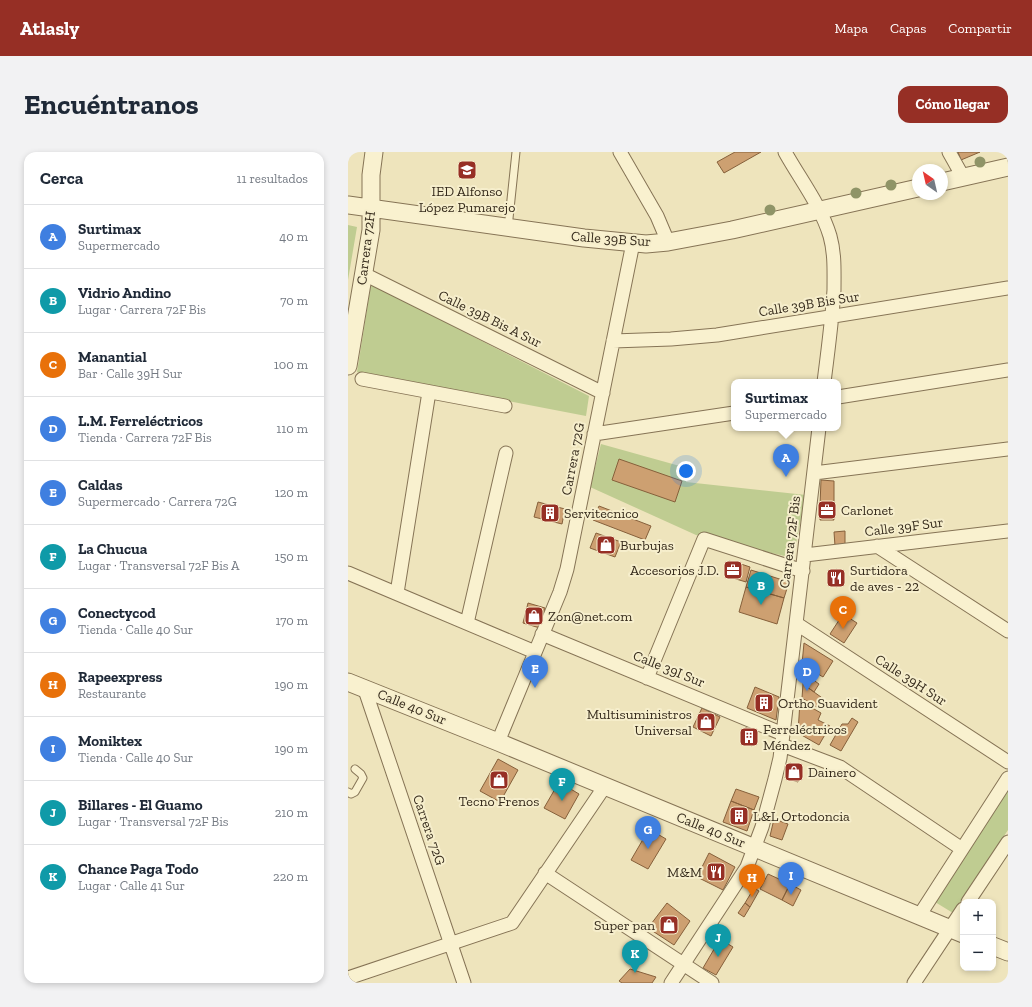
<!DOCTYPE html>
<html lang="es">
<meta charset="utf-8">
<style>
body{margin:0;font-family:"Zilla Slab",serif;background:#f2f2f3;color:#1f2937}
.controls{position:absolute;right:12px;bottom:12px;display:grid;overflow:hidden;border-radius:8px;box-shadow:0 2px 6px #0003}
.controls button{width:36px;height:36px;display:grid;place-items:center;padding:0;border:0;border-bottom:1px solid #e0e1e3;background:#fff;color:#1f2937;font:20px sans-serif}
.compass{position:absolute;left:564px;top:12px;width:36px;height:36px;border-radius:50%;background:#fff;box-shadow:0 2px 6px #0003;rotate:326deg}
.you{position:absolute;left:338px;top:319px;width:14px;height:14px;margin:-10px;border:3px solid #fff;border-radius:50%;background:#1a73e8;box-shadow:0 0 0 6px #1a73e833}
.badge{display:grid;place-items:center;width:26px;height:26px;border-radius:50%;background:#962f25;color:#fff;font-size:13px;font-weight:700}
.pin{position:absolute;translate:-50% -33px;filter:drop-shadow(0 1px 2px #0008)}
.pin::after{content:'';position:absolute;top:21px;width:14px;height:12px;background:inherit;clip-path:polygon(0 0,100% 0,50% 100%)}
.popup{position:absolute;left:383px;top:227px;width:110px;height:52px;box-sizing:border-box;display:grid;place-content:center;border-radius:8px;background:#fff;filter:drop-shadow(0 1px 3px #0005);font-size:13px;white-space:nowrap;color:#747a83}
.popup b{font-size:15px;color:#1f2937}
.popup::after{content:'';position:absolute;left:50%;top:100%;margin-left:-8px;border:8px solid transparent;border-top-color:#fff}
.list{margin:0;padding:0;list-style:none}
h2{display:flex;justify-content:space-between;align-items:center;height:52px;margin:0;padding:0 16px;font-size:17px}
h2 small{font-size:13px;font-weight:400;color:#747a83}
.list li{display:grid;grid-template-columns:26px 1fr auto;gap:12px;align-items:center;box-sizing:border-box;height:64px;padding:0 16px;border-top:1px solid #e0e1e3}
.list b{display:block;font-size:15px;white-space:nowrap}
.list p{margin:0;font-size:13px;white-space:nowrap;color:#747a83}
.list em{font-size:13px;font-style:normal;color:#747a83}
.map{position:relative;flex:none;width:660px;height:831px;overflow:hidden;border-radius:12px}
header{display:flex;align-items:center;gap:24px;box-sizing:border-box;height:56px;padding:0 20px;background:#962f25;color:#fff}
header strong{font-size:19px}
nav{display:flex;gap:22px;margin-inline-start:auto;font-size:14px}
.intro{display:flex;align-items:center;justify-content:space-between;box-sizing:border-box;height:96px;padding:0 24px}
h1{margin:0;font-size:28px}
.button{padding:10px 18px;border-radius:12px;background:#962f25;color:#fff;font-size:14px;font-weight:700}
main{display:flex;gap:24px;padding:0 24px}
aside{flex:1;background:#fff;border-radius:12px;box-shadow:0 2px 6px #0003}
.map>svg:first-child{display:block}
</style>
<header>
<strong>Atlasly</strong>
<nav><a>Mapa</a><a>Capas</a><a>Compartir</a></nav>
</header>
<div class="intro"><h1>Encuéntranos</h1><a class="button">Cómo llegar</a></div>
<main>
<aside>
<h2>Cerca<small>11 resultados</small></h2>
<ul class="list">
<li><span class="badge" style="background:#3f7fe0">A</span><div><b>Surtimax</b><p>Supermercado</p></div><em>40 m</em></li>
<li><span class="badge" style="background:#0f9aa8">B</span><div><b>Vidrio Andino</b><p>Lugar · Carrera 72F Bis</p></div><em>70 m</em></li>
<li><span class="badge" style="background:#e8710a">C</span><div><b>Manantial</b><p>Bar · Calle 39H Sur</p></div><em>100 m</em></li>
<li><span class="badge" style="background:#3f7fe0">D</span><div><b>L.M. Ferreléctricos</b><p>Tienda · Carrera 72F Bis</p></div><em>110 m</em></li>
<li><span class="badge" style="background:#3f7fe0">E</span><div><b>Caldas</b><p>Supermercado · Carrera 72G</p></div><em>120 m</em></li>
<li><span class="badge" style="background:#0f9aa8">F</span><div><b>La Chucua</b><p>Lugar · Transversal 72F Bis A</p></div><em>150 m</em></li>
<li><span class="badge" style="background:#3f7fe0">G</span><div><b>Conectycod</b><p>Tienda · Calle 40 Sur</p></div><em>170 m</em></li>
<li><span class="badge" style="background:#e8710a">H</span><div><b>Rapeexpress</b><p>Restaurante</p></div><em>190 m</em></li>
<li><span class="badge" style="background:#3f7fe0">I</span><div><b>Moniktex</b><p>Tienda · Calle 40 Sur</p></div><em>190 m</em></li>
<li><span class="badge" style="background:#0f9aa8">J</span><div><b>Billares - El Guamo</b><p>Lugar · Transversal 72F Bis</p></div><em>210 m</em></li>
<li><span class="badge" style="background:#0f9aa8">K</span><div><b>Chance Paga Todo</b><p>Lugar · Calle 41 Sur</p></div><em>220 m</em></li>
</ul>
</aside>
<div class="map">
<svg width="660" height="831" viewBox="0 0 660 831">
<rect width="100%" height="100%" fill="#eee4bc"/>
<path fill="#bfcc91" d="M0 73 9 75 0 128Z
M23 132 241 244 238 264 9 220Z
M253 292 339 316 338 330 458 343 445 406 348 383 242 335Z
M660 639V678L605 761 587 750Z"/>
<path fill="#cda071" stroke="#86603b" d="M387 0H413L376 21 369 10Z
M610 0H632L613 8Z
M271 307 334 329 327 350 264 328Z
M473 328 486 329V353H472Z
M190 350 217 357 214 372 186 365Z
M472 353H486L485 362H472Z
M251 354 303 374 297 388 245 368Z
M472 362H485L486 368H472Z
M497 379V394H487L486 380Z
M248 381 273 390 267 405 242 396Z
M381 409 393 412 388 427 377 423Z
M393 412 402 415 398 430 388 427Z
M488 417 496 422 489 435 480 430Z
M403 418 441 430 436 446 398 435Z
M398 435 436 446 429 472 391 460Z
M180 451 197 456 192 476 175 471Z
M495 462 509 471 496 491 482 482Z
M456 491 485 509 475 525 454 512Z
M457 522 471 532 466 540 455 532Z
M455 532 477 548 472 557 454 546Z
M407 535 431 545 428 568 399 556Z
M452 549 473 561 470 568 482 574 471 593 450 581Z
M354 556 372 565 363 584 345 575Z
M504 566 510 570 493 599 482 593 494 572H500Z
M398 575 407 581 404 594 395 590Z
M150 607 170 618 152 650 132 639Z
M442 611 454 615 450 630 437 626Z
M211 630 231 642 217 667 196 656Z
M388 637 411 645 406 658 383 649Z
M383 649 406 658 399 679 375 670Z
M426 667 440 672 434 688 422 684Z
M301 677 318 687 300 717 283 708Z
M361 701 387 715 375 738 349 725Z
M420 722 442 732 434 748 412 737Z
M442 732 453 738 445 754 434 748Z
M406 736 411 739 402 755 397 751Z
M319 751 342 769 326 793 300 776Z
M397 751 402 755 396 765 390 761Z
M372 787 385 795 368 823 355 816Z
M282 817 308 825 304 831H274L271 829Z"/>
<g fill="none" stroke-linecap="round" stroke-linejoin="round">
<defs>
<path id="service" d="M160 76 168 0
M0 640 3 642 7 640 15 626 13 622 7 617"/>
<path id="minor" d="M272 0 309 64 320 90
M437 0C452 27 473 54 482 84 487 102 486 120 486 138 484 169 480 199 476 230
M601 0 615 25
M16 122 255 241
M265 189 323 187 369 183 660 136
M14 227 157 254
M490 245 660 218
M246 282 386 261
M466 321 660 297
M529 394 660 479
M457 403 660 379
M0 421 187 500
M49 441 81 240
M119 471 158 301
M449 472 660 610
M194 482 435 582
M299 526 356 387 455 419
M16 535 116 831
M150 590 212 440 219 417 285 91
M434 593 492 615 614 697
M197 721 364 831
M620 750 660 690
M571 764 660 626
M0 826 164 771 257 634
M323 831 399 715 414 675 427 627 432 606 435 582 471 276
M566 831 615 757"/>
<path id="tertiary" d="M594 30 660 15
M0 53 236 86 298 92 320 90 384 78 570 36
M0 214 23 78V23L26 0
M0 530 150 590 615 782
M645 794 660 800"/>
</defs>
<use href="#service" stroke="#867456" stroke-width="9"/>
<use href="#minor" stroke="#867456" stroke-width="15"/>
<use href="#tertiary" stroke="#867456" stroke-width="19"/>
<use href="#service" stroke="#f9f1cf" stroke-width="7"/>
<use href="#minor" stroke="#f9f1cf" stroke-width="13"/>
<use href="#tertiary" stroke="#f9f1cf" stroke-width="17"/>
</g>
<g fill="#8f9467">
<circle cx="632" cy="10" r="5.5"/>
<circle cx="543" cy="33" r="5.5"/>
<circle cx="508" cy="41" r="5.5"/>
<circle cx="422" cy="58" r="5.5"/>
</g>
<defs>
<symbol id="school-square" viewBox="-11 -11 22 22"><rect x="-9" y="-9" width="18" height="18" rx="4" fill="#962f25" stroke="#f6eecc"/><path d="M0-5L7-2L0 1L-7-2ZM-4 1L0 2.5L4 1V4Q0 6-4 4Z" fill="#fff"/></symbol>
<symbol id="office-square" viewBox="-11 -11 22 22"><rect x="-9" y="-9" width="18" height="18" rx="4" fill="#962f25" stroke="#f6eecc"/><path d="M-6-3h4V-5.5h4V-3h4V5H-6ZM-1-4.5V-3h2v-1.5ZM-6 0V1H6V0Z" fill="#fff"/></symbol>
<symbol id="building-square" viewBox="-11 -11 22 22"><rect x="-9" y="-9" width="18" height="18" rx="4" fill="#962f25" stroke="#f6eecc"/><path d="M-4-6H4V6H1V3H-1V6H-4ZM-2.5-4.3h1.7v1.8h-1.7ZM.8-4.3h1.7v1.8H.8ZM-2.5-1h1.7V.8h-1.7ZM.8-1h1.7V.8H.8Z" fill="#fff"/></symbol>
<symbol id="shop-square" viewBox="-11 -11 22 22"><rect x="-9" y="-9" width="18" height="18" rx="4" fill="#962f25" stroke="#f6eecc"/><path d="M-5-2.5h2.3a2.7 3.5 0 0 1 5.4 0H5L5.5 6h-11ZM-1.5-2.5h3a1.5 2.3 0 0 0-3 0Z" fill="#fff"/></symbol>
<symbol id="restaurant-square" viewBox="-11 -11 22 22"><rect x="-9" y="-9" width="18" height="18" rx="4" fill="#962f25" stroke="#f6eecc"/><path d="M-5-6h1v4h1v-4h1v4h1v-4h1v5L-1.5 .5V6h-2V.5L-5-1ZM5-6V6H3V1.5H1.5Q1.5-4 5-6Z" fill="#fff"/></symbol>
</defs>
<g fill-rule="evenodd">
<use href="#school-square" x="108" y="7" width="22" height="22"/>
<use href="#office-square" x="468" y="347" width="22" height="22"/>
<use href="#building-square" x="191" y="350" width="22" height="22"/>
<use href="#shop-square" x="247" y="382" width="22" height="22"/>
<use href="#office-square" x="374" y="407" width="22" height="22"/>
<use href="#restaurant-square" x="477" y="415" width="22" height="22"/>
<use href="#shop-square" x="175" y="453" width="22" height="22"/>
<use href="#building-square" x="405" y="540" width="22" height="22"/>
<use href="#shop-square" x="347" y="559" width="22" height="22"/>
<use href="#building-square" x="390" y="574" width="22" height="22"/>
<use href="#shop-square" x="435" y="609" width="22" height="22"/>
<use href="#shop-square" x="140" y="617" width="22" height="22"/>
<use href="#building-square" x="380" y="653" width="22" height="22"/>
<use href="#restaurant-square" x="357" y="709" width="22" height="22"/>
<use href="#shop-square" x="310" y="762" width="22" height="22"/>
</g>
<g text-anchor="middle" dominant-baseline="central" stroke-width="4" stroke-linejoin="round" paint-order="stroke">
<g font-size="14" fill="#352a1b" stroke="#f6eecc" text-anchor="start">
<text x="119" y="39" text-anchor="middle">IED Alfonso<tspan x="119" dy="16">López Pumarejo</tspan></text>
<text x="493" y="358">Carlonet</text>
<text x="216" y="361">Servitecnico</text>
<text x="272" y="393">Burbujas</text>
<text x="371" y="418" text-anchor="end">Accesorios J.D.</text>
<text x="502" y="418">Surtidora<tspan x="502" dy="16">de aves - 22</tspan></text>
<text x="200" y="464">Zon@net.com</text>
<text x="430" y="551">Ortho Suavident</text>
<text x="344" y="562" text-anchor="end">Multisuministros<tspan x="344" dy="16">Universal</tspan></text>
<text x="415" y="577">Ferreléctricos<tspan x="415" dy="16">Méndez</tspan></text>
<text x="460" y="620">Dainero</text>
<text x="151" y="649" text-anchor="middle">Tecno Frenos</text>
<text x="405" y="664">L&amp;L Ortodoncia</text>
<text x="354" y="720" text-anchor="end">M&amp;M</text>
<text x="307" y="773" text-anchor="end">Super pan</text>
</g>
<g font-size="14" fill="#352a1b" stroke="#f6eecc">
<text transform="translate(263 87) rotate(4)">Calle 39B Sur</text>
<text transform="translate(18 96) rotate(-83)">Carrera 72H</text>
<text transform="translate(461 152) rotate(-9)">Calle 39B Bis Sur</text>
<text transform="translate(142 167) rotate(26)">Calle 39B Bis A Sur</text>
<text transform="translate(225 307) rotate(-79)">Carrera 72G</text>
<text transform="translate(556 375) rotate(-7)">Calle 39F Sur</text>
<text transform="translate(442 390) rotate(-83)">Carrera 72F Bis</text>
<text transform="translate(321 517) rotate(22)">Calle 39I Sur</text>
<text transform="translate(563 528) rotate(33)">Calle 39H Sur</text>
<text transform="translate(64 555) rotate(22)">Calle 40 Sur</text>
<text transform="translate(81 678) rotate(71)">Carrera 72G</text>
<text transform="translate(363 678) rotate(22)">Calle 40 Sur</text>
</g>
</g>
</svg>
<div class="controls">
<button>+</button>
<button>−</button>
</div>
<svg class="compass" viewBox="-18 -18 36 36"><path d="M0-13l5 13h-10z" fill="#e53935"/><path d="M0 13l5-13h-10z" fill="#747a83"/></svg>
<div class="you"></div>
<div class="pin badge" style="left:438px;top:325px;background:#3f7fe0">A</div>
<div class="popup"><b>Surtimax</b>Supermercado</div>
<div class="pin badge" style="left:413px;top:453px;background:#0f9aa8">B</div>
<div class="pin badge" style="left:495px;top:477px;background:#e8710a">C</div>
<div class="pin badge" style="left:459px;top:539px;background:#3f7fe0">D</div>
<div class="pin badge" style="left:187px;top:536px;background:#3f7fe0">E</div>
<div class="pin badge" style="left:214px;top:649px;background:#0f9aa8">F</div>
<div class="pin badge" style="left:300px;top:697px;background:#3f7fe0">G</div>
<div class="pin badge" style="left:404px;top:745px;background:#e8710a">H</div>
<div class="pin badge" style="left:443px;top:743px;background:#3f7fe0">I</div>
<div class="pin badge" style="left:370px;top:805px;background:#0f9aa8">J</div>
<div class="pin badge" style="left:287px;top:821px;background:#0f9aa8">K</div>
</div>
</main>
